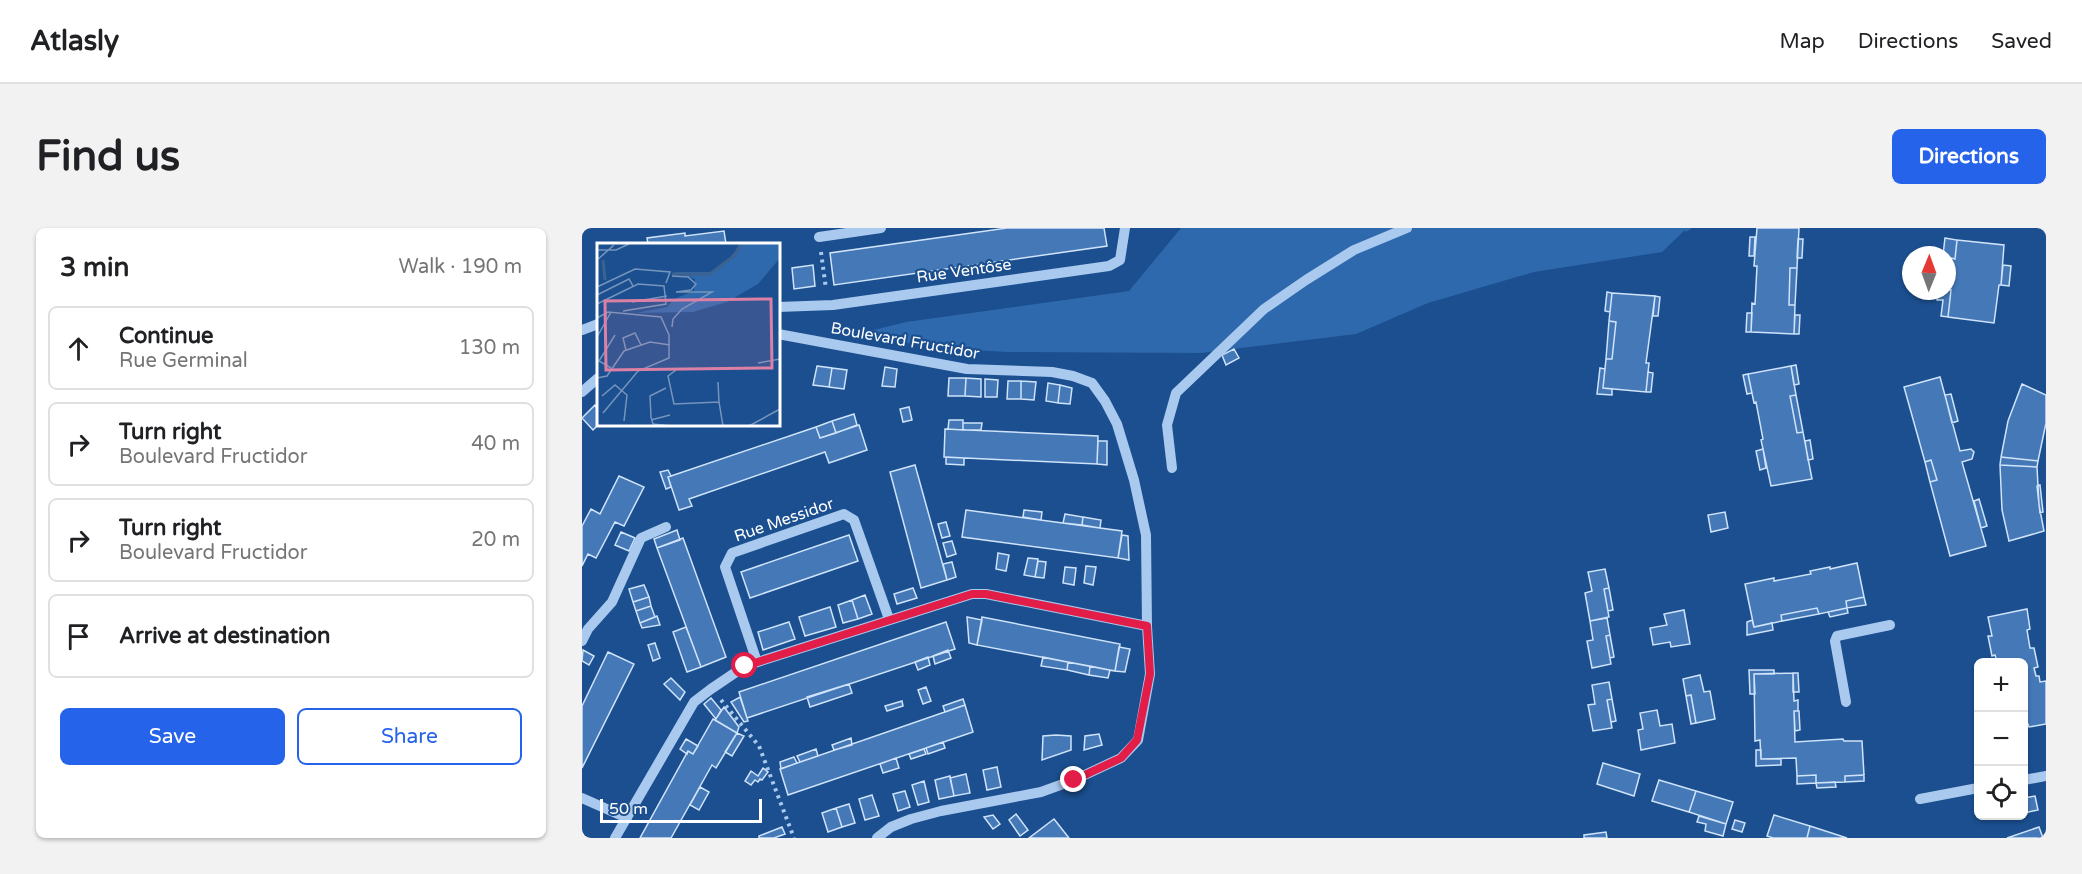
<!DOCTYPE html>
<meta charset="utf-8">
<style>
body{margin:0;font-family:"Varela Round",sans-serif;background:#f2f2f2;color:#202124}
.controls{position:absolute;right:18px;bottom:18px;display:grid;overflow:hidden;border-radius:9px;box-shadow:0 2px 4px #0004}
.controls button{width:54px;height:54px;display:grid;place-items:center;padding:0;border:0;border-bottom:2px solid #e0e0e0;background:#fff;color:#202124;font:30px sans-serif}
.compass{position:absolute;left:1320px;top:18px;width:54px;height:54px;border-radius:50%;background:#fff;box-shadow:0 2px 4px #0004;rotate:1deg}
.scale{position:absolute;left:18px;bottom:15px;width:162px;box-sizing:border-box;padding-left:6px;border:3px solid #fff;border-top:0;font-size:16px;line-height:21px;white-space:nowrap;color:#fff;-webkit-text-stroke:4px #1b4f8f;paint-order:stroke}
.stop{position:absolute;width:18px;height:18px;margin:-14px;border:4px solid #e11d48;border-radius:50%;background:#fff}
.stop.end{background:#e11d48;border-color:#fff;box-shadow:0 2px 6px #0008}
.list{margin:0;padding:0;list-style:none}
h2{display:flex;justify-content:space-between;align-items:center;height:78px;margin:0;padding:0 24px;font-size:26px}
h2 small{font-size:20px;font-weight:400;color:#757577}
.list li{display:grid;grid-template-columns:39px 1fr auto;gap:18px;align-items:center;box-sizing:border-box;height:84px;margin:0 12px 12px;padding:0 12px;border:2px solid #e0e0e0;border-radius:9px}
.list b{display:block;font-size:22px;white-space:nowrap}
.list p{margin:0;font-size:20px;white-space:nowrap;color:#757577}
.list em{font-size:20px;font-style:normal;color:#757577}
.actions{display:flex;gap:12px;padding:18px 24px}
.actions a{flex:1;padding:14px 0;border:2px solid #2563eb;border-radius:9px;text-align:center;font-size:21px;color:#2563eb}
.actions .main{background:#2563eb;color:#fff}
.icon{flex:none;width:33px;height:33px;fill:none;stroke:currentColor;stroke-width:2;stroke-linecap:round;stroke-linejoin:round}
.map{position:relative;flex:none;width:1464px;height:610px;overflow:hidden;border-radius:9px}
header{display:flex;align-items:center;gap:36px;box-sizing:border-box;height:84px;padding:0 30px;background:#fff;border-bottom:2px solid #e0e0e0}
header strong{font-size:28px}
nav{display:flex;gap:33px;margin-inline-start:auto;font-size:21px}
.intro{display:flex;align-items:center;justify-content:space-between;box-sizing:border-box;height:144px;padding:0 36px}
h1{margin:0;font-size:42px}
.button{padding:15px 27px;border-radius:9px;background:#2563eb;color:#fff;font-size:21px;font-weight:700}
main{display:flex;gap:36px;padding:0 36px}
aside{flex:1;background:#fff;border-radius:9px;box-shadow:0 2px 4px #0004}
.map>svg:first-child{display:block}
</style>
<header>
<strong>Atlasly</strong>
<nav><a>Map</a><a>Directions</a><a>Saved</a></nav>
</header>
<div class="intro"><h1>Find us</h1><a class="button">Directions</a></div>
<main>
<aside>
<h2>3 min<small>Walk · 190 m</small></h2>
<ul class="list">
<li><svg class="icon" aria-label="ahead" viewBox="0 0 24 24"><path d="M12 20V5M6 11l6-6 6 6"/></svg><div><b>Continue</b><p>Rue Germinal</p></div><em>130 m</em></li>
<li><svg class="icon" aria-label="right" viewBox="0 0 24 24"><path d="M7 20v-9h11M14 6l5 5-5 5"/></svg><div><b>Turn right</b><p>Boulevard Fructidor</p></div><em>40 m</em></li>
<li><svg class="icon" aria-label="right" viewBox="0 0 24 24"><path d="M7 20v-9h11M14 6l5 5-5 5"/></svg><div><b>Turn right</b><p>Boulevard Fructidor</p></div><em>20 m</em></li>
<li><svg class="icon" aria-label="arrive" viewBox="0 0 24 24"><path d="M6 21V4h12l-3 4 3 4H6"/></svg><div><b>Arrive at destination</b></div></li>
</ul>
<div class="actions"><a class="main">Save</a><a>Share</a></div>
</aside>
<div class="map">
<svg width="1464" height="610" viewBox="0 0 1464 610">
<rect width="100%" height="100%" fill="#1b4f8f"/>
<path fill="#2e69ad" d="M599 0H1110L1104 4 1103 2 1080 24 952 44 846 75 774 106 619 125 425 124 353 120 275 106 324 94 547 63Z"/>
<path fill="#4478b7" stroke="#cfe3fa" stroke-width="1.5" d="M425 0H522L525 18 252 57 248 25Z
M1175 0H1217L1215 40H1208L1207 77H1213L1212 106 1169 104 1170 75 1173 76 1175 38H1172Z
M142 3 144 16H66L65 10 103 5V8Z
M1168 9H1173L1172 28H1167Z
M1363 10 1375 12 1373 31 1369 30 1365 61V27H1361Z
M1216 11H1221L1220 30H1215Z
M1375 12 1422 17 1419 57H1417L1412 95 1366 89 1369 62H1365L1367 40 1369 30 1373 31Z
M231 37 233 58 212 61 210 40Z
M1421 37 1429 38 1427 58 1419 57Z
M1208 40H1215L1213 77H1207Z
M1369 62 1366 89 1359 88 1361 72H1355L1356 63Z
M1025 64 1030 65 1028 84 1023 83Z
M1030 65 1073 68 1064 135H1067L1064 164 1021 160 1024 131H1030L1034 94 1027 93Z
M1073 68 1078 69 1076 88H1071Z
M1165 85H1170L1169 104H1164Z
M1213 87H1218L1217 106H1212Z
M1027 93 1034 94 1030 131H1024Z
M652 121 657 130 644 137 640 127Z
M1214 137 1217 156 1212 157 1209 138Z
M235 138 250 140 247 159 231 157Z
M1209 138 1214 167 1208 168 1215 205 1221 204 1230 251 1189 258 1179 212 1181 211 1174 174 1172 175 1166 146Z
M303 139 315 141 313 159 300 158Z
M250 140 265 142 262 161 247 159Z
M1018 140 1023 141 1021 160 1030 161V167L1015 166Z
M1066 144 1071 145 1069 164H1064Z
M1166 146 1170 165 1165 166 1161 147Z
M1358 149 1378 223 1389 221 1392 224 1390 231 1380 234 1404 318 1368 328 1348 254 1355 252 1349 232 1343 234 1322 159Z
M367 150H384L383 168H366Z
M384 150 399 151V169L383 168Z
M403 151 416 152 415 169H403Z
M426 153H439V171H425Z
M439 153 454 154 452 172 439 171Z
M466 155 478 157 476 175 464 173Z
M1440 156 1464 167V195L1456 233 1419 229 1426 193Z
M478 157 490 160 488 176 476 175Z
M1369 166 1376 193 1370 195 1363 167Z
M1214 167 1221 204 1215 205 1208 168Z
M13 177 16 182 17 196 11 202 0 190Z
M327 179 330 192 321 194 318 181Z
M272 186 275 197 254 205 250 193Z
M367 192H381V202L366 201Z
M250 193 254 205 238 210 234 199Z
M381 195H400L399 202H381Z
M277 197 285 222 247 235 243 224 107 271 110 278 97 282 86 249 234 199 238 210Z
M363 201 516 208 515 236 362 229Z
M1228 212 1231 231 1226 232 1223 213Z
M516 213H525V237L515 236Z
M1181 221 1184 240 1178 242 1174 223Z
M364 229 382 230V237L364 236Z
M1419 229 1456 233 1455 239 1418 237Z
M1349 232 1355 252 1348 254 1343 234Z
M333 237 365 352 339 360 308 244Z
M1418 237 1455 239 1457 277 1462 303 1427 313 1420 282Z
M86 242 89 248 86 249 89 259 84 261 78 244Z
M37 248 62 259 42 298 33 294 14 330 6 326 0 338V298L9 281 18 286Z
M1458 257 1461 284 1458 285 1455 258Z
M1397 271 1405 298 1399 300 1392 273Z
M384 282 540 303 536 330 380 309Z
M442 282 460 284 459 292 441 289Z
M1143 284 1146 300 1129 304 1126 287Z
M483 286 501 289 500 297 481 295Z
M501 289 519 292 518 300 500 297Z
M364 294 368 308 360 310 356 296Z
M95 302 98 312 75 320 72 311Z
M39 304 53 310 47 323 33 317Z
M267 307 276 333 168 370 159 344Z
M540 307 546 308 547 332 536 330Z
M101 310 144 429 119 439 75 320Z
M370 313 374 326 365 329 361 315Z
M416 325 427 327 424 343 414 341Z
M446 330 456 331 453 349 442 347Z
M456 333 464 334 462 350 453 349Z
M370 334 374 349 365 352 361 336Z
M1275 335 1282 369 1264 373 1265 380 1237 386 1235 380 1199 387 1200 393 1172 399 1163 356 1192 350V353L1229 346 1228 343 1248 339V341Z
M504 338 514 339 511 357 502 355Z
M483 339 494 340 492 357 481 355Z
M1023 341 1027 360 1022 361 1027 389 1008 393 1003 365 1010 363 1006 344Z
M62 357 67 369 51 374 47 361Z
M331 360 335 370 315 376 312 366Z
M1027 360 1031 382 1026 383 1022 361Z
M283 367 290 386 276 391 270 372Z
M67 369 69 378 54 383 51 374Z
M1282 369 1284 377 1265 380 1264 373Z
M270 372 276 391 261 395 256 377Z
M69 378 73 389 58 395 54 383Z
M248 379 254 399 223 408 217 389Z
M1235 380 1237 386 1200 393 1199 387Z
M1265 380 1266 385 1248 389 1246 384Z
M1445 381 1448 401 1445 402 1448 420H1452L1456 439 1452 440 1454 448H1457L1458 454 1464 453V496L1447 499 1446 496 1442 497V434H1415L1413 427 1410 428 1406 408H1410L1406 389Z
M1102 382 1108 416 1089 419 1088 414 1071 417 1068 400 1085 397 1082 386Z
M75 388 78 397 60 400 58 395Z
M385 389 400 392 395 417 387 415Z
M400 389 538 416 533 443 395 417Z
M1025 390 1028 407 1024 408 1029 436 1010 440 1005 413 1011 412 1008 393Z
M1170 392 1172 399 1190 395 1191 402 1165 407V394Z
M207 394 213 411 181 422 176 404Z
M364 394 373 421 165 490 157 464Z
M104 399 119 439 105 444 91 404Z
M1028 407 1032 429 1028 430 1024 408Z
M73 415 78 430 71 433 66 417Z
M537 419 548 421 543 444 533 443Z
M1 422 12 428 7 437 0 433Z
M366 422 369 430 353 436 351 428Z
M26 424 52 436 0 540V478Z
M346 429 348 437 336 442 333 434Z
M461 429 486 434 485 442 459 438Z
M486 434 508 438 507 447 485 442Z
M508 438 528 442 526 450 507 447Z
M1167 442H1192V446H1172L1173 466H1168Z
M1211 445H1216L1217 464H1211Z
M1211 445 1212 473 1216 472V483H1212L1213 514 1261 511 1262 513H1280L1282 547 1263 548V554L1234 555V547L1215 548 1214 530 1179 531 1178 512 1173 513 1172 446Z
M1118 447 1122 464 1128 463 1133 491 1114 495 1109 467 1104 468 1101 451Z
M89 450 103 464 98 472 82 456Z
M1027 454 1030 471 1025 472 1030 500 1011 503 1006 477 1013 476 1010 457Z
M267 456 270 465 228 479 225 469Z
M344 459 349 473 341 476 336 462Z
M1109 467 1114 495 1109 496 1104 468Z
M158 469 166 493 162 494 149 474Z
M129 470 139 482 134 491 122 476Z
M381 471 383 477 363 484 361 478Z
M1030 471 1034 493 1029 494 1025 472Z
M320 473 321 478 305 483 303 478Z
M383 477 391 504 206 567 198 541Z
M142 479 157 499 155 505 133 492Z
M1075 482 1078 498 1090 496 1093 515 1059 522 1056 502 1061 501 1058 485Z
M1212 483H1217L1218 502 1213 503Z
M131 491 155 505 134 540 130 537 89 610H58L106 523 111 526Z
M155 505 162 508 150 528 143 524Z
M517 506 520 517 502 522 503 508Z
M474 507 489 508V522L460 532 461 508Z
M269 510 270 517 252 522 250 517Z
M104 511 116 518 111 526 106 523 105 526 98 521Z
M361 514 363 520 346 526 344 520Z
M234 521 236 528 218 534 215 528Z
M342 521 344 526 329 531 327 526Z
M1174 522H1179V531H1199V537L1174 538Z
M212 529 215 535 199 541 198 534Z
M314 530 317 540 301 545 298 536Z
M1021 535 1058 546 1052 568 1015 556Z
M415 539 419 559 405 562 401 542Z
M181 540 186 544 180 552 178 551 176 554 173 552 169 557 163 553 169 543 176 548Z
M384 546 388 565 372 568 368 550Z
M1234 547V555L1215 556V548Z
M1282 547V553L1263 554V548Z
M368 548 372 568 357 571 353 552Z
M1077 552 1114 563 1107 584 1070 573Z
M342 553 347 574 336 577 330 557Z
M1253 554 1254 559 1235 560 1234 555Z
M118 559 127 564 117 582 108 577Z
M323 563 328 579 316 583 311 566Z
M1114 563 1151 574 1144 596 1107 584Z
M290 567 297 588 283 592 277 571Z
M1453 568 1456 582 1442 585V570Z
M267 576 273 595 260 599 254 580Z
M254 580 260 599 246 604 240 585Z
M434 586 446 602 438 608 427 592Z
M411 587 418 596 411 601 402 589Z
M1192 587 1228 598 1225 610H1191L1185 608Z
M1117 588 1144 596 1141 608 1123 603 1124 596 1115 594Z
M472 591 487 610H447Z
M1153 592 1163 595 1160 604 1150 601Z
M1228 598 1265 610H1225Z
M200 599 203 606 192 610H177V608Z
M1457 599 1461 610H1425Z
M1024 604 1025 610H1002V607Z"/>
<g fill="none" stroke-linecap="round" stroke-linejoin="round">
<path stroke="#a9c9ee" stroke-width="4" stroke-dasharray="3 4.5" stroke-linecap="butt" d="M239 24 244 61
M139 472 177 518 212 610"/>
<path stroke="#a9c9ee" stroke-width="10" d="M237 9 299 0
M196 79 251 77 527 38 538 32 543 0
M0 102 16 96
M196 106 385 141 470 144 491 148 510 155 523 173 535 196 552 252 564 307 565 398 568 446 556 512 539 530 492 552 459 564 359 583 329 591 309 599 295 610
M0 164 16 150
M590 240 585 197 594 165 682 81 724 52 772 22 825 0
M0 413 6 401 30 374 59 310 84 299
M175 434 143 339 150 325 262 286 272 292 307 391
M1264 474 1253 413 1255 408 1308 397
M1442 552 1464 548
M0 570 45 590
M1338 571 1396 560
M33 610 112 474 129 461 163 438 390 366H404L565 398"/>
</g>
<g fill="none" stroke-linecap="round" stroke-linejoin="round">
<path stroke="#e11d48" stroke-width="8" d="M163 438 390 366H404L565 398 568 446 555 512 539 530 492 552"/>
</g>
<g text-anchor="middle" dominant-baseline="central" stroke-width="4.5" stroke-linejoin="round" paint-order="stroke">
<g font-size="16" fill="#fff" stroke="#1b4f8f">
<text transform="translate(382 43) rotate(-8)">Rue Ventôse</text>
<text transform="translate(323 113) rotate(10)">Boulevard Fructidor</text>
<text transform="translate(202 292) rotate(-19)">Rue Messidor</text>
</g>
</g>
<g transform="translate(15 15)">
<rect width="183" height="183" fill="#1b4f8f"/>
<path d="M145 0H183V15L161 41 130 59 96 69 39 70 70 64 77 56 97 48 98 36 76 29H113L125 24Z" fill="#2e69ad"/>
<path fill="none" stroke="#3c6290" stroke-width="3" d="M6 17 8 37M75 31H113L138 12 144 0"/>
<path fill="none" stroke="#7695bc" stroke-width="1.5" d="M0 7H19L34 0M0 17 17 2M75 33 91 34 99 41 94 47 79 49H115L85 66 76 76 75 84M0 44 38 26 73 29 69 40M0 52 32 36 36 43M35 59 70 53M0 61 41 41 67 43 69 61 26 68M0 75 11 69 64 74 72 92V115L41 128 6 170M0 94 14 69M29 107 26 95 38 90 44 102M161 120 183 116M14 125 2 118 18 92M79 127 71 133 77 161 122 159 126 183M0 135 10 133 27 108 53 99 73 102M121 139 122 159M69 145 53 153 54 174 56 181 74 183M5 153 18 142 30 152 27 178M54 177 73 172M152 183 183 166"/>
<path fill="#dd80a5" fill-opacity="0.15" stroke="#dd80a5" stroke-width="3" d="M174 56 175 125 9 127 8 58Z"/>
<rect width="183" height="183" fill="none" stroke="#fff" stroke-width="3"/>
</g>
</svg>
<div class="controls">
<button>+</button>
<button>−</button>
<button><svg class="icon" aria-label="locate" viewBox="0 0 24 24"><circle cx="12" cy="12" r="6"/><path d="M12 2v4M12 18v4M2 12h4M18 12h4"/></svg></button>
</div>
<svg class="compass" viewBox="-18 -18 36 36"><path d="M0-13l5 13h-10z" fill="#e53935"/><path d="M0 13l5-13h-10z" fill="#757577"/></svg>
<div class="scale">50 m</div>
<div class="stop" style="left:163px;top:438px"></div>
<div class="stop end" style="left:492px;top:552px"></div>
</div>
</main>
